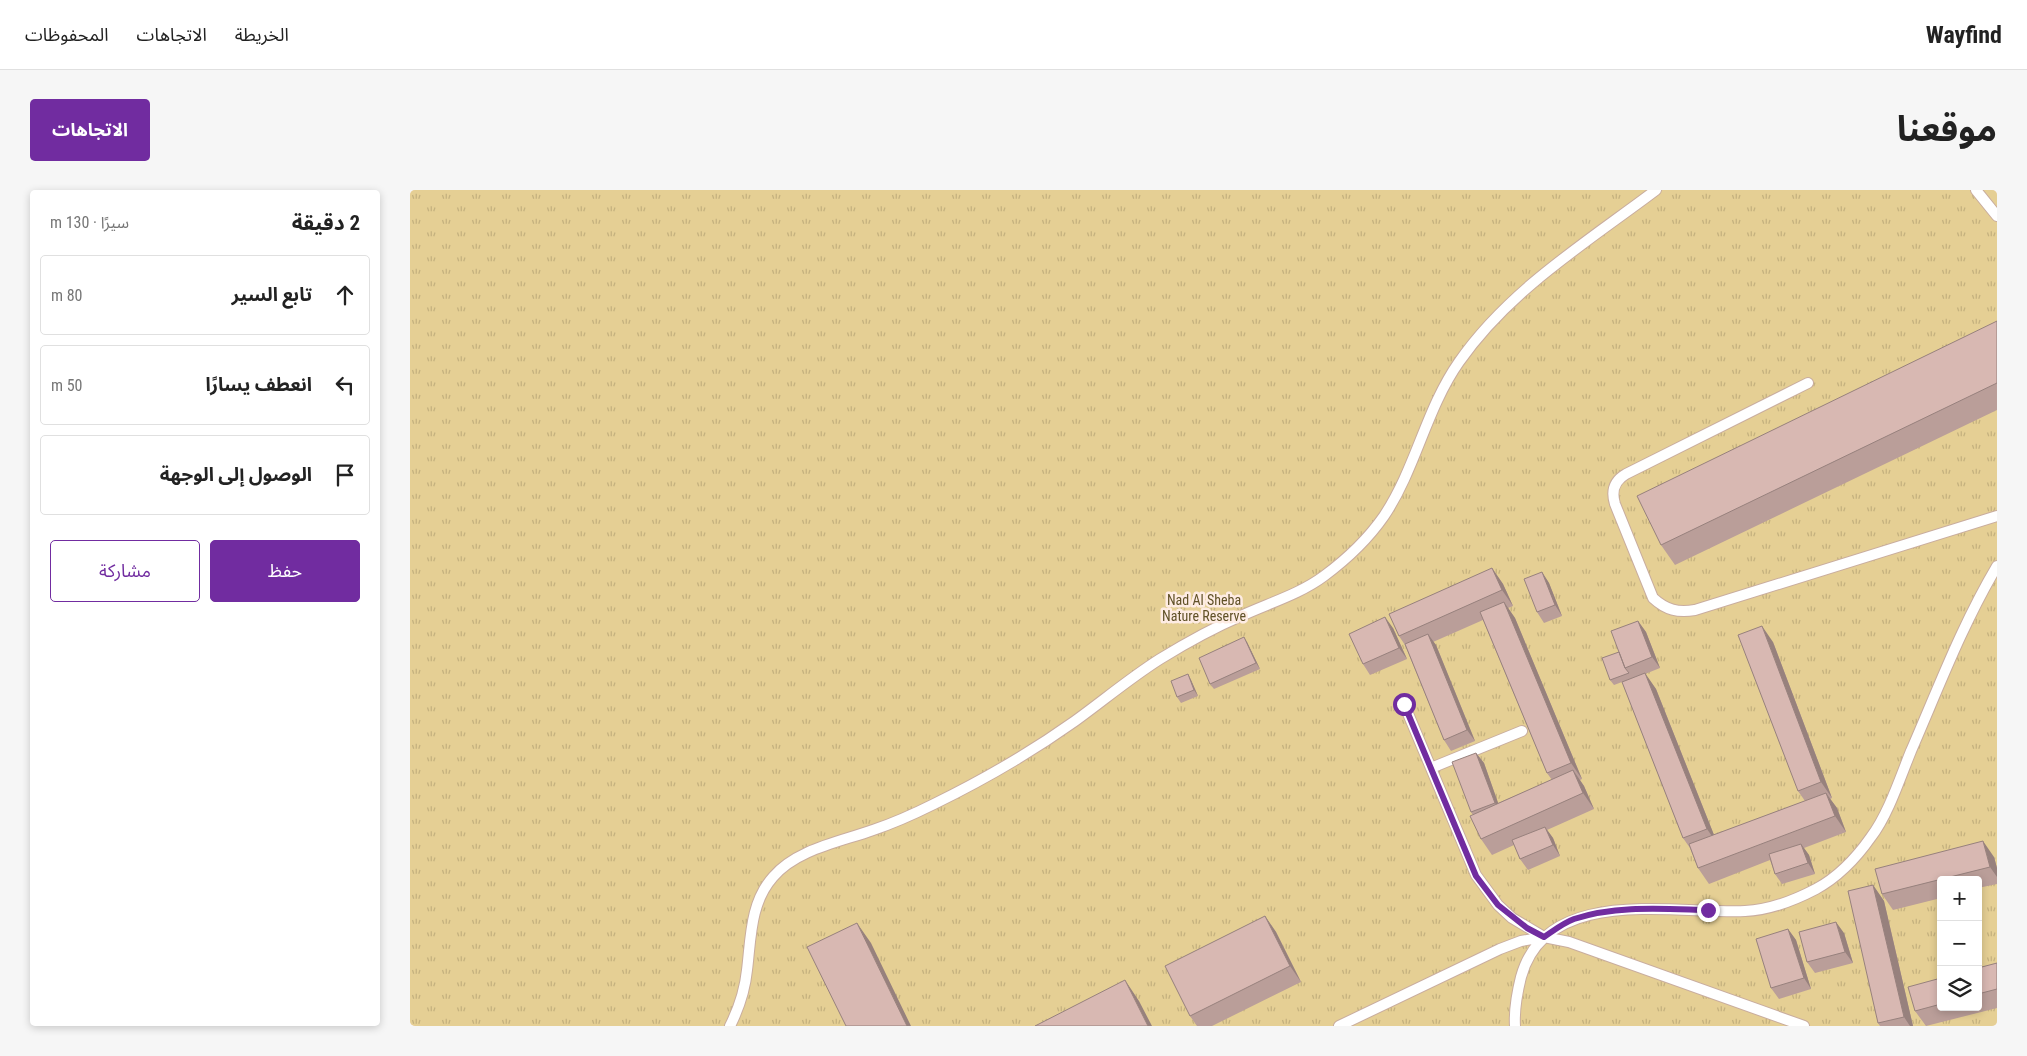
<!DOCTYPE html>
<html lang="ar">
<meta charset="utf-8">
<style>
body{margin:0;font-family:"Roboto Condensed","Noto Sans Arabic",sans-serif;background:#f6f6f6;color:#222;direction:rtl}
.controls{position:absolute;right:15px;bottom:15px;display:grid;overflow:hidden;border-radius:5px;box-shadow:0 2px 8px #0003}
.controls button{width:45px;height:45px;display:grid;place-items:center;padding:0;border:0;border-bottom:1px solid #e0e0e0;background:#fff;color:#222;font:25px sans-serif}
.stop{position:absolute;width:15px;height:15px;margin:-11px;border:4px solid #712ca0;border-radius:50%;background:#fff}
.stop.end{background:#712ca0;border-color:#fff;box-shadow:0 1px 5px #0008}
.list{margin:0;padding:0;list-style:none}
h2{display:flex;justify-content:space-between;align-items:center;height:65px;margin:0;padding:0 20px;font-size:21px}
h2 small{font-size:16px;font-weight:400;color:#767676}
.list li{display:grid;grid-template-columns:32px 1fr auto;gap:15px;align-items:center;box-sizing:border-box;height:80px;margin:0 10px 10px;padding:0 10px;border:1px solid #e0e0e0;border-radius:5px}
.list b{display:block;font-size:19px;white-space:nowrap}
.list em{font-size:16px;font-style:normal;color:#767676}
.actions{display:flex;gap:10px;padding:15px 20px}
.actions a{flex:1;padding:11px 0;border:1px solid #712ca0;border-radius:5px;text-align:center;font-size:18px;color:#712ca0}
.actions .main{background:#712ca0;color:#fff}
.icon{flex:none;width:28px;height:28px;fill:none;stroke:currentColor;stroke-width:2;stroke-linecap:round;stroke-linejoin:round}
.map{position:relative;flex:none;width:1587px;height:836px;overflow:hidden;direction:ltr;border-radius:5px}
header{display:flex;align-items:center;gap:30px;box-sizing:border-box;height:70px;padding:0 25px;background:#fff;border-bottom:1px solid #e0e0e0}
header strong{font-size:24px}
nav{display:flex;gap:28px;margin-inline-start:auto;font-size:18px}
.intro{display:flex;align-items:center;justify-content:space-between;box-sizing:border-box;height:120px;padding:0 30px}
h1{margin:0;font-size:35px}
.button{padding:12px 22px;border-radius:5px;background:#712ca0;color:#fff;font-size:18px;font-weight:700}
main{display:flex;gap:30px;padding:0 30px}
aside{flex:1;background:#fff;border-radius:5px;box-shadow:0 2px 8px #0003}
.map>svg:first-child{display:block}
</style>
<header>
<strong>Wayfind</strong>
<nav><a>الخريطة</a><a>الاتجاهات</a><a>المحفوظات</a></nav>
</header>
<div class="intro"><h1>موقعنا</h1><a class="button">الاتجاهات</a></div>
<main>
<div class="map">
<svg width="1587" height="836" viewBox="0 0 1587 836">
<defs>
<pattern id="park-tufts" width="24" height="20" patternUnits="userSpaceOnUse" patternTransform="scale(1.25)"><rect width="24" height="20" fill="#e5cf94"/><path d="M3 7l-1-3M5 7V3M7 7l1-3M15 17l-1-3M17 17v-4M19 17l1-3" fill="none" stroke="#c4b17e"/></pattern>
</defs>
<rect width="100%" height="100%" fill="#f9dccd"/>
<path fill="url(#park-tufts)" fill-rule="evenodd" d="M0 0H1587V836H0ZM1531 690H1568V817H1531Z"/>
<g fill="none" stroke-linecap="round" stroke-linejoin="round">
<defs>
<path id="service" d="M1566 0 1587 26
M1398 193 1216 284C1204 291 1201 301 1205 314L1243 408C1256 420 1268 423 1285 420L1587 326
M994 514 1066 685 1088 715 1102 728 1134 747
M1021 578 1112 541
M320 836C329 818 335 800 337 780 341 748 340 713 363 687 387 659 430 652 463 640 484 633 504 624 524 614 573 590 620 563 665 531 694 510 720 488 750 469 776 453 803 438 831 426 859 413 890 404 914 386 937 369 958 349 974 326 1006 278 1016 219 1049 172 1099 100 1177 52 1246 0
M929 836 1090 759 1111 751 1134 747 1159 752 1394 836
M1105 836C1104 820 1107 803 1111 787 1136 695 1263 724 1335 721 1359 720 1385 710 1406 699 1428 687 1447 667 1461 647 1478 625 1490 588 1501 561 1528 499 1552 435 1587 376"/>
</defs>
<use href="#service" stroke="#c9ad9f" stroke-width="12"/>
<use href="#service" stroke="#fff" stroke-width="10"/>
</g>
<path fill="#ba9e99" d="M1587 131V220L1265 375 1251 355Z
M1082 378 1093 394 1103 416 1098 418 1105 428 1172 589 1170 590 1174 596 1184 619 1137 640 1143 648 1150 666 1118 680 1110 669 1104 655 1082 665 1071 649 1063 625 1061 622 1066 563 1074 573 1088 613 1142 590 1137 583 1073 430 1023 452 1026 455 1065 551 1041 561 1034 550 995 455 989 446Z
M1132 382 1139 393 1152 426 1134 433 1127 422Z
M1228 431 1236 442 1250 478 1235 484 1246 499 1304 645 1395 611 1388 601 1363 452 1422 608 1420 609 1427 618 1436 642 1394 658 1399 665 1405 684 1372 694 1365 684 1360 670 1299 694 1288 678 1280 658 1273 648 1212 492 1204 495 1200 490 1209 462Z
M983 438 997 469 960 485 953 474Z
M837 452 850 479 804 499 800 494Z
M778 484 781 490 788 506 771 513 767 507Z
M1584 667 1587 678V694L1568 698V690H1531V708L1483 720 1472 704Z
M1463 695 1474 711 1503 836H1470L1468 833Z
M855 726 866 742 891 792 802 836H787L780 826Z
M1378 739 1386 750 1401 799 1369 809 1361 798Z
M1434 743 1443 773 1405 783 1397 772Z
M1587 773V818L1516 836 1505 821 1531 788V817H1568V778Z"/>
<path fill="#97817d" d="M1082 378 1093 394 1103 416 1092 400Z
M1132 382 1139 393 1152 426 1145 415Z
M1094 412 1105 428 1172 589 1161 573Z
M975 427 983 438 997 469 989 458Z
M1228 431 1236 442 1250 478 1242 467Z
M1352 436 1363 452 1422 608 1411 592Z
M1018 444 1026 455 1065 551 1057 540Z
M834 447 837 452 850 479 846 473Z
M1235 483 1246 499 1308 655 1297 639Z
M778 484 781 490 788 506 784 500Z
M1066 563 1074 573 1092 624 1085 613Z
M1163 580 1174 596 1184 619 1173 603Z
M1416 603 1427 618 1436 642 1425 626Z
M1135 637 1143 648 1150 666 1143 655Z
M1573 651 1584 667 1587 678V687L1580 677Z
M1391 654 1399 665 1405 684 1398 673Z
M1463 695 1474 711 1503 836H1500L1494 827Z
M855 726 866 742 891 792 880 776Z
M1426 732 1434 743 1443 773 1435 762Z
M447 733 461 753 501 836H497Z
M1378 739 1386 750 1401 799 1394 788Z
M715 790 729 811 742 836H738Z"/>
<path fill="#d8b8b2" stroke="#97817d" d="M1587 131V193L1251 355 1227 306Z
M1082 378 1092 400 989 446 979 424Z
M1132 382 1145 415 1127 422 1114 389Z
M1094 412 1161 573 1137 583 1070 422Z
M975 427 989 458 953 474 939 444Z
M1228 431 1242 467 1215 478 1201 441Z
M1352 436 1411 592 1388 601 1328 445Z
M1018 444 1057 540 1034 550 995 454Z
M834 447 846 473 800 494 789 468Z
M1209 462 1215 478 1219 483 1200 490 1192 468Z
M1235 483 1297 639 1273 648 1212 492Z
M778 484 784 500 767 507 761 491Z
M1066 563 1085 613 1061 622 1042 572Z
M1163 580 1173 603 1071 649 1060 626Z
M1416 603 1425 626 1288 678 1279 654Z
M1135 637 1143 655 1110 669 1102 650Z
M1573 651 1580 677 1472 704 1465 679Z
M1391 654 1398 673 1365 684 1359 664Z
M1463 695 1494 827 1468 833 1438 701Z
M855 726 880 776 780 826 755 776Z
M1426 732 1435 762 1397 772 1389 742Z
M447 733 497 836H436L397 757Z
M1378 739 1394 788 1361 798 1346 749Z
M1587 773V799L1568 804V778Z
M1531 788V814L1505 821 1498 797Z
M715 790 738 836H625Z"/>
<g fill="none" stroke-linecap="round" stroke-linejoin="round">
<path stroke="#712ca0" stroke-width="6" d="M994 514 1066 686 1088 715 1117 738 1134 747C1143 741 1153 733 1164 729 1207 715 1254 719 1298 720"/>
</g>
<g text-anchor="middle" dominant-baseline="central" stroke-width="5" stroke-linejoin="round" paint-order="stroke">
<g font-size="14" fill="#605127" stroke="#feece3">
<text x="794" y="410">Nad Al Sheba<tspan x="794" dy="16">Nature Reserve</tspan></text>
</g>
</g>
</svg>
<div class="controls">
<button>+</button>
<button>−</button>
<button><svg class="icon" aria-label="layers" viewBox="0 0 24 24"><path d="M12 4l9 5-9 5-9-5zM3 14l9 5 9-5"/></svg></button>
</div>
<div class="stop" style="left:994px;top:514px"></div>
<div class="stop end" style="left:1298px;top:720px"></div>
</div>
<aside>
<h2>2 دقيقة<small>سيرًا · 130 m</small></h2>
<ul class="list">
<li><svg class="icon" aria-label="ahead" viewBox="0 0 24 24"><path d="M12 20V5M6 11l6-6 6 6"/></svg><div><b>تابع السير</b></div><em>80 m</em></li>
<li><svg class="icon" aria-label="left" viewBox="0 0 24 24"><path d="M17 20v-9H6M10 6l-5 5 5 5"/></svg><div><b>انعطف يسارًا</b></div><em>50 m</em></li>
<li><svg class="icon" aria-label="arrive" viewBox="0 0 24 24"><path d="M6 21V4h12l-3 4 3 4H6"/></svg><div><b>الوصول إلى الوجهة</b></div></li>
</ul>
<div class="actions"><a class="main">حفظ</a><a>مشاركة</a></div>
</aside>
</main>
